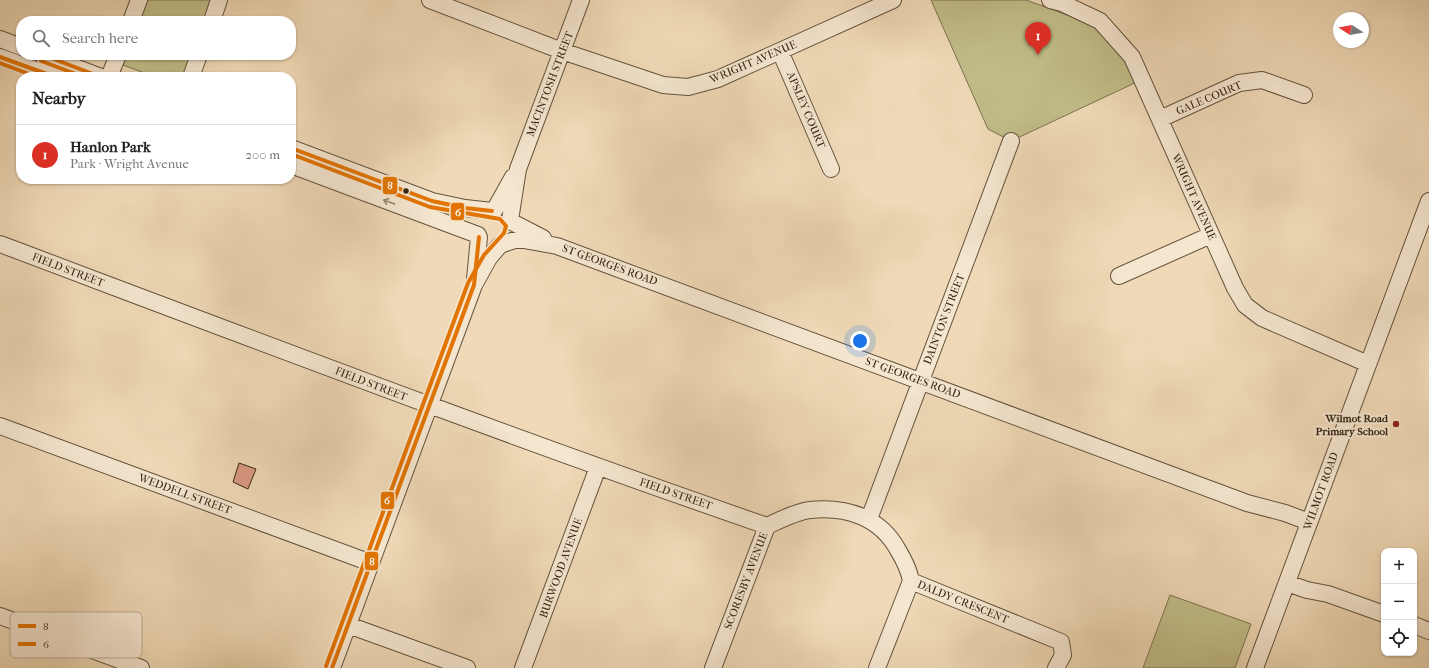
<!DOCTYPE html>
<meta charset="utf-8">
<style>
body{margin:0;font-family:"IM FELL French Canon",serif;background:#f2f2f2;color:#222}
.controls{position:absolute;right:12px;bottom:12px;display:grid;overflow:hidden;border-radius:8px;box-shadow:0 1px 3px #0004}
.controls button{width:36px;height:36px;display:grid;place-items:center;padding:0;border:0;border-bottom:1px solid #e0e0e0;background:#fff;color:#222;font:20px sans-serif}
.compass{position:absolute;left:1333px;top:12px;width:36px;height:36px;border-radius:50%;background:#fff;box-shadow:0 1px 3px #0004;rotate:281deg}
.you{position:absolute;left:860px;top:341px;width:14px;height:14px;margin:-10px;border:3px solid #fff;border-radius:50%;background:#1a73e8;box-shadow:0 0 0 6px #1a73e833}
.badge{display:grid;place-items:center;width:26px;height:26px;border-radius:50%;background:#d93025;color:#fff;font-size:13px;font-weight:700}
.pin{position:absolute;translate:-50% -33px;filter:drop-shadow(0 1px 2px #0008)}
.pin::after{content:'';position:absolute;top:21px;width:14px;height:12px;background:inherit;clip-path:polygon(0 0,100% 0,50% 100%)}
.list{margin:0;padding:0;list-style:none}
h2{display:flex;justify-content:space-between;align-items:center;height:52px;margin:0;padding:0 16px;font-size:17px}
h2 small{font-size:13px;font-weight:400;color:#767676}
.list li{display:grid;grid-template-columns:26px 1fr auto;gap:12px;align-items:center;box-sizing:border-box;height:60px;padding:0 16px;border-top:1px solid #e0e0e0}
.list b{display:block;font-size:15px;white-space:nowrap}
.list p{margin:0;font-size:13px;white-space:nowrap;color:#767676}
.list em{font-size:13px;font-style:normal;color:#767676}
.icon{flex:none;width:22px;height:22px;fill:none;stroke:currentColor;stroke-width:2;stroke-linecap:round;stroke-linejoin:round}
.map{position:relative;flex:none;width:1429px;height:668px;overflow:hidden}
.search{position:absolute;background:#fff;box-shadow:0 1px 3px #0004;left:16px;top:16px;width:280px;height:44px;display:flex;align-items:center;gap:10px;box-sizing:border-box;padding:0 14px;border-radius:16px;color:#767676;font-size:15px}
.panel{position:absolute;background:#fff;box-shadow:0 1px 3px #0004;left:16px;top:72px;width:280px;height:112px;border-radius:16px}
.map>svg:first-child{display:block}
</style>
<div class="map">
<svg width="1429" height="668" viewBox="0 0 1429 668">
<rect width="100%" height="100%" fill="#efd9b6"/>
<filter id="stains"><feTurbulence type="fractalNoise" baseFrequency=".005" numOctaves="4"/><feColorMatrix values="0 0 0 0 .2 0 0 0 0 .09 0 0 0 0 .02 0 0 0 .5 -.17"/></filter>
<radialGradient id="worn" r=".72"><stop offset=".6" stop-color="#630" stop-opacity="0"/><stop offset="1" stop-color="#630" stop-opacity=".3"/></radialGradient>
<path fill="#c1bd88" stroke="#7c724f" d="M145 0H214L206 21H137Z
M931 0H1026L1103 28 1139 81 1011 141 988 129Z
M125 55H193L185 77H155L123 65Z
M1170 595 1251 624 1235 668H1143Z"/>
<path fill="#da9982" stroke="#372616" d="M239 463 256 469 248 489 233 482Z"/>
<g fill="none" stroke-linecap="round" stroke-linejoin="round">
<defs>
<path id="minor" d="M430 0 562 51 663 85 688 87 718 79 893 0
M1050 0 1062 3 1100 21 1132 57 1235 288 1245 305 1262 318 1368 364
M131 21 139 0
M212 21 219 0
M0 39 21 47
M780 51 831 169
M43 55 101 77
M0 57 55 77
M109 77 118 55
M191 77 199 55
M1160 119 1239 83 1262 80 1304 95
M291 148 432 201 465 208 492 211
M291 165 478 235
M494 211 513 177
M510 220 518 169 581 0
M510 221 543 238
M0 244C255 340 509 437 767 526
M503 244 518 239 557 246 1247 503 1285 513 1309 522
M1119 276 1211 235
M475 279 479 237
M0 426 371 563
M869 519 1011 141
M1287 583 1307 590 1328 594 1384 614
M0 616 141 668
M348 625 467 668
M1414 625 1429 631
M332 668 474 285 489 258 500 245
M523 668 598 467
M713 668 767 526C780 520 795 512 810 510 846 506 880 517 898 550 904 560 909 569 911 581L1061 642 1063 655 1056 668
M877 668 911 581
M1255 668 1429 201"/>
</defs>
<use href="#minor" stroke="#65533e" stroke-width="18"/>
<use href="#minor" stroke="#f5e6d0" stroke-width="16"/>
<defs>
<path id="bus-1" d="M43 55 101 77
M0 57 55 77
M291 148 432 201 465 208 492 211
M332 668 474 285 479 237"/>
<path id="bus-2" d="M41 61 84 77
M0 63 37 77
M291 154 430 207 500 219 506 226 504 233 484 255 468 283 326 666"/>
</defs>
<use href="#bus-1" stroke="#f5e6d0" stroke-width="7"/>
<use href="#bus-2" stroke="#f5e6d0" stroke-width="7"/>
<use href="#bus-1" stroke="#e17403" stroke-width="4"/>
<use href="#bus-2" stroke="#e17403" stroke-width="4"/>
</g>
<defs><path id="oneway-shaft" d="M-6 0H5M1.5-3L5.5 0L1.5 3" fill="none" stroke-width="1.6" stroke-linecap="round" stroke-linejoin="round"/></defs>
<use stroke="#968673" href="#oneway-shaft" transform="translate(389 202) rotate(-160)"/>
<circle fill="#372616" stroke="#f5e6d0" stroke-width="1.5" cx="406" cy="191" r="3.5"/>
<circle fill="#8f2418" stroke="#f5e6d0" stroke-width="1.5" cx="1396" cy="424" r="4"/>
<g text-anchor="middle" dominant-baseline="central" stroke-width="4" stroke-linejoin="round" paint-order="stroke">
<g font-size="11" fill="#372616" stroke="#f5e6d0">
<text transform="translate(753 62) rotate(-23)">WRIGHT AVENUE</text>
<text transform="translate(550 84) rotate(-69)">MACINTOSH STREET</text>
<text transform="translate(1209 98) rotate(-23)">GALE COURT</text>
<text transform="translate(806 110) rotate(67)">APSLEY COURT</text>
<text transform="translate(1194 197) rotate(66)">WRIGHT AVENUE</text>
<text transform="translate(610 265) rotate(20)">ST GEORGES ROAD</text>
<text transform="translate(68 270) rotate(21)">FIELD STREET</text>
<text transform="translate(944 319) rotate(-69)">DAINTON STREET</text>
<text transform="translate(913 378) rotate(20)">ST GEORGES ROAD</text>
<text transform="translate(371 384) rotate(21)">FIELD STREET</text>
<text transform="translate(1321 491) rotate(-70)">WILMOT ROAD</text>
<text transform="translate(185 494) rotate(20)">WEDDELL STREET</text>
<text transform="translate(676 494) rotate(19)">FIELD STREET</text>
<text transform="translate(561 568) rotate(-70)">BURWOOD AVENUE</text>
<text transform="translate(746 581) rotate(-69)">SCORESBY AVENUE</text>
<text transform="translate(963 602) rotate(22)">DALDY CRESCENT</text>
</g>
<g font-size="11" font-weight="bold" fill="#372616" stroke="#f5e6d0" text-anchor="end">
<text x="1388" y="418">Wilmot Road<tspan x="1388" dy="13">Primary School</tspan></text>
</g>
</g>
<rect x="10" y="612" width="132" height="46" rx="6" fill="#f5e6d0" stroke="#bcac98" stroke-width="1"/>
<rect x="18" y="624" width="18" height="4" fill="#e17403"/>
<rect x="18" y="642" width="18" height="4" fill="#e17403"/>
<g font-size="11" fill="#372616">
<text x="43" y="630">8</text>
<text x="43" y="648">6</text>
</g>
<g stroke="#f5e6d0" stroke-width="1.5">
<rect x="382" y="176" width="16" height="19" rx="4" fill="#e17403"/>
<rect x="450" y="202" width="15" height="19" rx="4" fill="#e17403"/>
<rect x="380" y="491" width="15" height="19" rx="4" fill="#e17403"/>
<rect x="364" y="551" width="15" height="20" rx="4" fill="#e17403"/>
</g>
<g font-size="11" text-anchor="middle" font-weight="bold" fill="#fff">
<text x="390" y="189">8</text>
<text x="458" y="216">6</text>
<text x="387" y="504">6</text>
<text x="372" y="565">8</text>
</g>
<rect width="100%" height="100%" filter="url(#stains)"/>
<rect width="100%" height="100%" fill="url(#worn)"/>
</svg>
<div class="controls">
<button>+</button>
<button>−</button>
<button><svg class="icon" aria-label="locate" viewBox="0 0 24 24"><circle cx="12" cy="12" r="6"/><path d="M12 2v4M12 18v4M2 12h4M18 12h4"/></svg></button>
</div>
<svg class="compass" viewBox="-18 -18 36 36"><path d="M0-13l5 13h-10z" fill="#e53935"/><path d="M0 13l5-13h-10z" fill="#767676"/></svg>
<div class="you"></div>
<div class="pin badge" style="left:1038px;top:55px">1</div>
<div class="search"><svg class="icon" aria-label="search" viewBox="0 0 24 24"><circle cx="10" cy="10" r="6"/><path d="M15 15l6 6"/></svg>Search here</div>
<section class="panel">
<h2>Nearby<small></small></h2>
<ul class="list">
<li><span class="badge">1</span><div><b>Hanlon Park</b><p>Park · Wright Avenue</p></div><em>200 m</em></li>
</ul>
</section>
</div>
